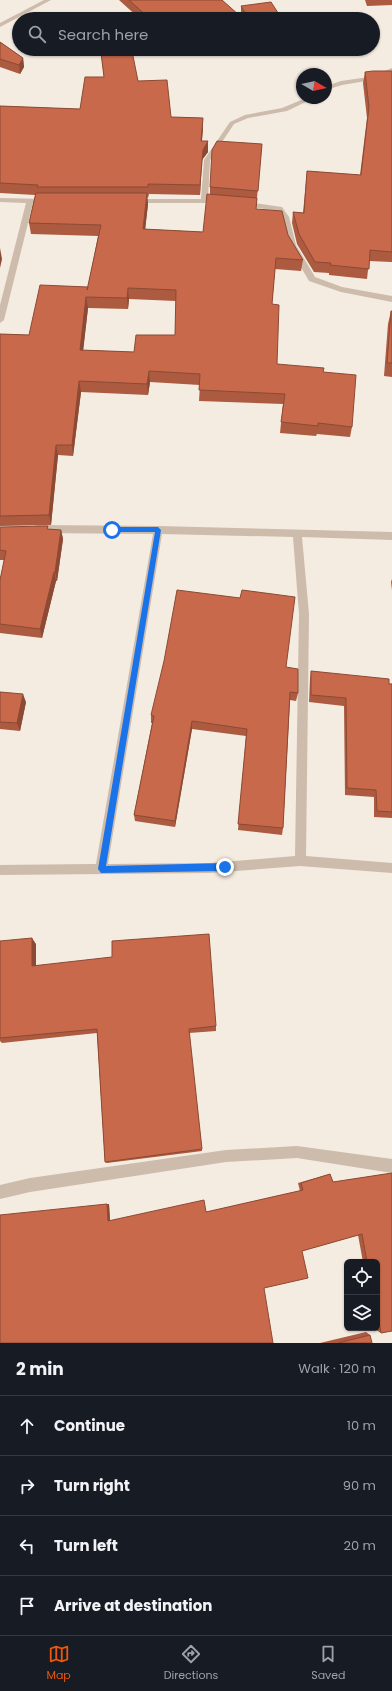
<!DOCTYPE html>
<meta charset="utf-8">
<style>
body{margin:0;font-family:Poppins,sans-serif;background:#20242c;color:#f1f3f6}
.controls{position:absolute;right:12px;bottom:12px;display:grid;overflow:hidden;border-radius:6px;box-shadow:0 1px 3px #0004}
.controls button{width:36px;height:36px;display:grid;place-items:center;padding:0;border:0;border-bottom:1px solid #363941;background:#171b24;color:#f1f3f6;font:20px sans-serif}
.compass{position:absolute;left:296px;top:68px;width:36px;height:36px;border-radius:50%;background:#171b24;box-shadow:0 1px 3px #0004;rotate:99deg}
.stop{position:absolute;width:12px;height:12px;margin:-9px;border:3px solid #1a73e8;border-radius:50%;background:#fff}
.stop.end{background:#1a73e8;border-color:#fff;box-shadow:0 1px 4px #0008}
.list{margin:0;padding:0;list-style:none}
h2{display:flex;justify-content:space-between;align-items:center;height:52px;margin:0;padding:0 16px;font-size:17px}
h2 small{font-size:13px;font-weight:400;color:#9ea1a6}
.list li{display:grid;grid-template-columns:26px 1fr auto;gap:12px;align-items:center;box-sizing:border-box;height:60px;padding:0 16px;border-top:1px solid #363941}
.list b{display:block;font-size:15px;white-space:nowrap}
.list em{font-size:13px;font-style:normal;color:#9ea1a6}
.icon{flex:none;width:22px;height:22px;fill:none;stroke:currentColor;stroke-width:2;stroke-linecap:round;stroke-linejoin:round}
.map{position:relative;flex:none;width:392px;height:1343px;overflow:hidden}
.search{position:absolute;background:#171b24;box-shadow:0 1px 3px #0004;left:12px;right:12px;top:12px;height:44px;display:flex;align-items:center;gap:10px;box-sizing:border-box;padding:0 14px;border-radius:22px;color:#9ea1a6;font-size:15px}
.sheet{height:292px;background:#171b24}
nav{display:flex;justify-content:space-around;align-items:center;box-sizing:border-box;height:56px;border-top:1px solid #363941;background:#171b24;font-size:11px;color:#9ea1a6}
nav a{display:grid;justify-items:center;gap:2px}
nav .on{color:#ea580c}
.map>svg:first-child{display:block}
</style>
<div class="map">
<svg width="392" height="1343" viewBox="0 0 392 1343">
<rect width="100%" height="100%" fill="#f4ebe1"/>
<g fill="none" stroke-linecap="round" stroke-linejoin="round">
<path fill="#cdbbac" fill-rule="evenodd" d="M44 0H51L0 27V23Z
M392 68V72L372 80 342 85 326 90V86L341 81 369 77Z
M306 98H314L287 111 248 118 234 124 210 160 208 199H223V203H134L130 201 134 199H201L204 160 230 122 245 115 282 108Z
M0 198 46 199 50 201 46 203H33L4 320 0 323V305L26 203 0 202Z
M241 201 282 207 289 217 296 245 315 277 342 287 392 296V302L341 292 309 281 288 245 281 217 277 211 241 205Z
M36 525 158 526 392 532V540L302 537 309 614 306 856 392 863V873L300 866 210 873 0 875V865L96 864 153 534 36 533 31 529ZM162 534 293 537 299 614 295 856 210 863 108 864Z
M297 1146 392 1159V1173L297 1158 226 1162 30 1192 0 1199V1185L30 1178 226 1150Z"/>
</g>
<path fill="#ac5a40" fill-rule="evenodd" d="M119 0H222L239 19H140Z
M365 0H392V5L367 6Z
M241 6 282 19H242L241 17Z
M0 42 23 58 24 67 20 74 0 67Z
M101 53 138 81 171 117 203 118 202 141 208 152 202 160 200 195 149 194 148 198 147 197 148 204 145 229 203 232 210 194V187L262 144 256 209 288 235 303 260 301 271 275 269 272 304 277 364 323 372 352 427 350 437 317 434 316 436 280 433 283 404 199 401 200 385 150 382 148 395 81 392 73 456 58 455 51 525 0 526V334L29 335 88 287 98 236 31 234 29 223 35 195 0 193V106L80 109 104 77ZM129 299 176 301 175 335 134 352 83 350 88 308 128 309Z
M392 71V262L369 261 367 279 329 275V273L314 272 297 244 292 223 293 212 303 213 307 171 360 175 367 118 363 83 365 72Z
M391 311H392V377L384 376 388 324Z
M0 527 61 530 63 539 57 581H56L42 638 0 633V580L4 560H0Z
M392 579V590L391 582Z
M286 667 298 693 296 701 290 700 283 828 282 835 238 830 246 736 192 729 175 827 135 821 134 815 152 723H151V715Z
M311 671 392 684V818L374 817V797L345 795 344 706 309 702 310 679Z
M0 692 26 702 20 731 0 729Z
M0 941 36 944V965L216 1026V1031L189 1033 202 1151 107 1163 105 1162 97 1033 2 1043 0 1041Z
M392 1173 381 1333 376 1330V1328H377V1262H363L358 1235 302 1251 264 1288 0 1343 109 1204 110 1221 206 1212 300 1191 298 1183 330 1174 333 1182Z
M366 1332 370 1335 372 1343H320Z"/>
<path fill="#8c4a34" d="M239 15V19H226Z
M23 58 24 67 20 74 19 65Z
M203 118V129L201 151V141Z
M208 141V152L202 160 200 195V185L203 150Z
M147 193 148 204 144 240 143 229Z
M0 248 2 259 0 268Z
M128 288 129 299 128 309 127 298Z
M86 297 88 308 82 361 80 350Z
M149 371 150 382 148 395 147 384Z
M79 381 81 392 73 456 72 445Z
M56 445 58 455 51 525 49 515Z
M61 530 63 539 57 581 55 572Z
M54 572 56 581 42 638 40 629Z
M23 694 26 702 20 731 17 723Z
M192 721V729L175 827V821Z
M32 938 36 944V971L32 966Z
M107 1204H109L110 1221H108Z"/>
<path fill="#c8694b" stroke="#8c4a34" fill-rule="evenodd" d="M129 0H222L239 15 226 19H150Z
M271 2 282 19H249L241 6Z
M0 42 23 58 19 65 0 59Z
M132 51 138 81 167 80 171 117 203 118 201 141H208L203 150 200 185 148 184V187H37L38 185 0 183V106L80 109 85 77H104L101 53Z
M373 71H392V252L370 250 369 269 330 265 331 263 315 262 299 234 293 212 304 213 307 171 361 175 369 107 365 72Z
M217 141 262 144 258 191 210 187 212 150Z
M36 193H147L143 229 203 232 207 194 257 198 256 209 282 211 288 235 303 260 276 258 272 304 279 305 277 364 324 368 323 372 356 375 352 427 318 423V426L281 422 285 394 199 390 200 374 149 371 147 384 79 381 72 445H56L49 515 0 516V334L29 335 40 285 88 287 87 290 101 225 29 223ZM128 288 176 290 175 335H136L134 352 80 350 86 297 127 298Z
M391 311H392V363H387Z
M48 526 47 529 61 530 55 572H54L40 629 0 624V580L6 551 0 550V527Z
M177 590 240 598 242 590 295 597 286 667 298 669V693L290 692 283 828 238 824 247 729 192 721 175 821 134 815 154 716 151 715 164 661Z
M311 671 389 679V684H392V812L377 811 376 790 347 788 346 698 311 695Z
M0 692 23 694 17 723 0 722Z
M209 934 216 1026 189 1029 202 1149 105 1162 97 1029 0 1038V941L32 938V966L112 957V941Z
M392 1173V1331L381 1333 377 1313V1262H367L362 1234 302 1251 308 1278 264 1288 273 1343H0V1215L107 1204 108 1221 204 1200 206 1212 303 1190 301 1183 330 1174 333 1182Z
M370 1335 372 1343H338Z"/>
<path fill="#1a73e8" d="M112 527H158L161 530 106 866 225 863 229 867 225 871 101 873 98 869 155 532H112L109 530Z"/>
</svg>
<div class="controls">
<button><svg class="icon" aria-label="locate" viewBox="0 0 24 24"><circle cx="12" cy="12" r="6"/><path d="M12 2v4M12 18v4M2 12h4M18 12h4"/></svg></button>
<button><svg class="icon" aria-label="layers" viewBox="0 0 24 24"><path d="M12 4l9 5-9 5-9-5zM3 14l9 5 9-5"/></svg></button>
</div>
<svg class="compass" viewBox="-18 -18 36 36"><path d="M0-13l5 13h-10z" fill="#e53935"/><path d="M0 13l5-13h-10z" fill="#9ea1a6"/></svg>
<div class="stop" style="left:112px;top:530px"></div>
<div class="stop end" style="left:225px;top:867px"></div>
<div class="search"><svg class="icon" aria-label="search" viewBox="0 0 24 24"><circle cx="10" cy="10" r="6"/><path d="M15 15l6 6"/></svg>Search here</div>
</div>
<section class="sheet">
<h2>2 min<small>Walk · 120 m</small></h2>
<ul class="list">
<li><svg class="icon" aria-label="ahead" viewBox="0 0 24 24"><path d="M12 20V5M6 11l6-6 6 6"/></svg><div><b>Continue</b></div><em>10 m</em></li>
<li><svg class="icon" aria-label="right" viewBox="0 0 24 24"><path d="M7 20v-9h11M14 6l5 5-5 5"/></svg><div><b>Turn right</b></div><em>90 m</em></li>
<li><svg class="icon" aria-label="left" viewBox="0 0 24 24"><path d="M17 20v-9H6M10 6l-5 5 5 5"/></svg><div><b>Turn left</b></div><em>20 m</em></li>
<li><svg class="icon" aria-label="arrive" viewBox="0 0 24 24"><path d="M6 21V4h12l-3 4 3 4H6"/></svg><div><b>Arrive at destination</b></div></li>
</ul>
</section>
<nav>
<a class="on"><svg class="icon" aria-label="map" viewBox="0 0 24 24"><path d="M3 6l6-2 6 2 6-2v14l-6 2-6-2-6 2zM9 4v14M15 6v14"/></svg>Map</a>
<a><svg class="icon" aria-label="directions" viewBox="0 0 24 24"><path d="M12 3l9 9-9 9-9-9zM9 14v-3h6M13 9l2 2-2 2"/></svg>Directions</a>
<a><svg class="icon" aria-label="saved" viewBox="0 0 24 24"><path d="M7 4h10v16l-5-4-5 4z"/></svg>Saved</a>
</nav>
